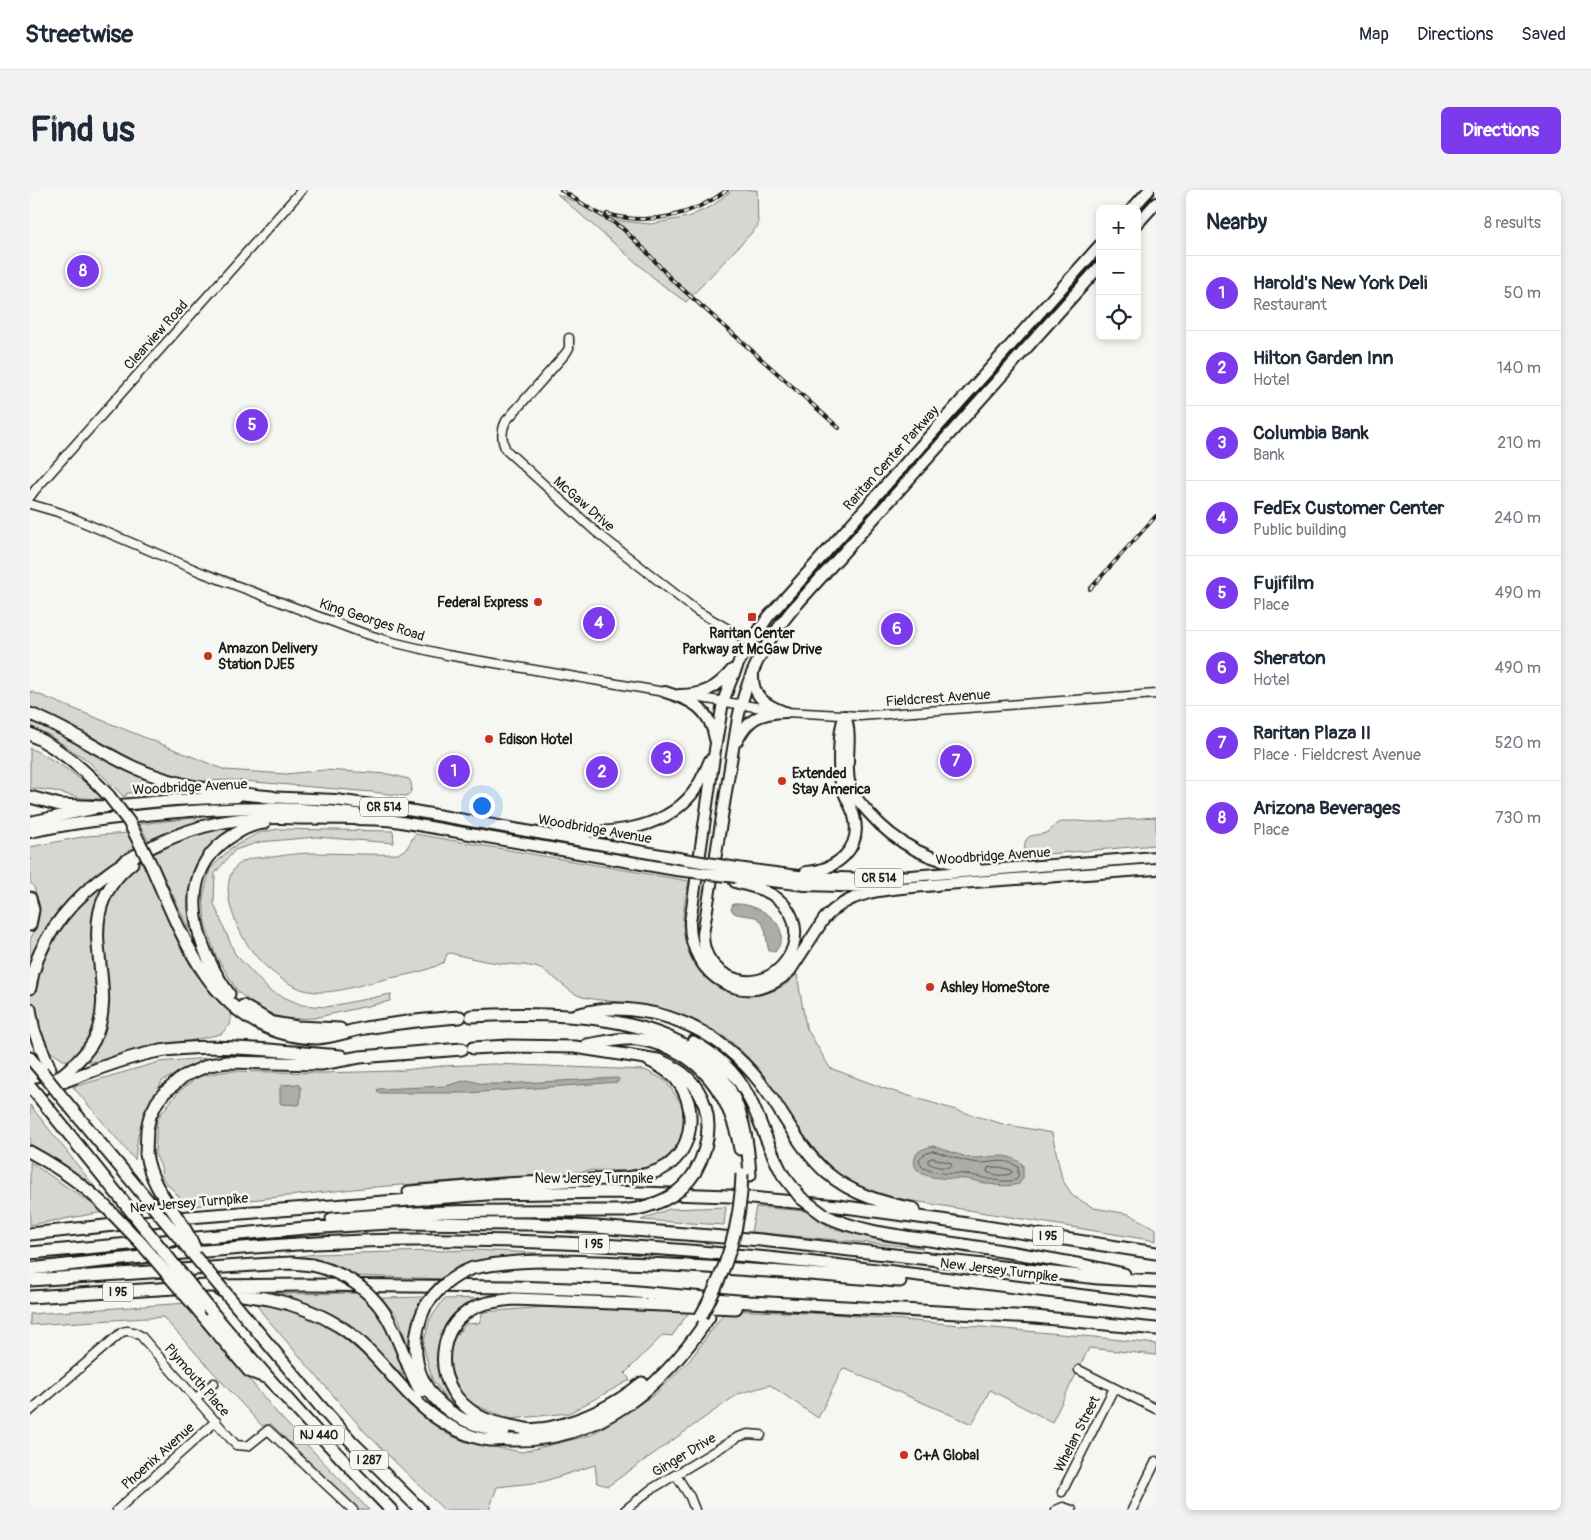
<!DOCTYPE html>
<meta charset="utf-8">
<style>
body{margin:0;font-family:Pangolin,sans-serif;background:#f2f2f3;color:#1f2937}
.controls{position:absolute;right:15px;top:15px;display:grid;overflow:hidden;border-radius:8px;box-shadow:0 2px 8px #0003}
.controls button{width:45px;height:45px;display:grid;place-items:center;padding:0;border:0;border-bottom:1px solid #e0e1e3;background:#fff;color:#1f2937;font:25px sans-serif}
.you{position:absolute;left:451px;top:615px;width:18px;height:18px;margin:-12px;border:4px solid #fff;border-radius:50%;background:#1a73e8;box-shadow:0 0 0 8px #1a73e833}
.badge{display:grid;place-items:center;width:32px;height:32px;border-radius:50%;background:#7c3aed;color:#fff;font-size:16px;font-weight:700}
.pin{position:absolute;translate:-50% -50%;border:2px solid #fff;box-shadow:0 1px 5px #0006}
.list{margin:0;padding:0;list-style:none}
h2{display:flex;justify-content:space-between;align-items:center;height:65px;margin:0;padding:0 20px;font-size:21px}
h2 small{font-size:16px;font-weight:400;color:#747a83}
.list li{display:grid;grid-template-columns:32px 1fr auto;gap:15px;align-items:center;box-sizing:border-box;height:75px;padding:0 20px;border-top:1px solid #e0e1e3}
.list b{display:block;font-size:19px;white-space:nowrap}
.list p{margin:0;font-size:16px;white-space:nowrap;color:#747a83}
.list em{font-size:16px;font-style:normal;color:#747a83}
.icon{flex:none;width:28px;height:28px;fill:none;stroke:currentColor;stroke-width:2;stroke-linecap:round;stroke-linejoin:round}
.map{position:relative;flex:none;width:1126px;height:1320px;overflow:hidden;border-radius:8px}
header{display:flex;align-items:center;gap:30px;box-sizing:border-box;height:70px;padding:0 25px;background:#fff;border-bottom:1px solid #e0e1e3}
header strong{font-size:24px}
nav{display:flex;gap:28px;margin-inline-start:auto;font-size:18px}
.intro{display:flex;align-items:center;justify-content:space-between;box-sizing:border-box;height:120px;padding:0 30px}
h1{margin:0;font-size:35px}
.button{padding:12px 22px;border-radius:8px;background:#7c3aed;color:#fff;font-size:18px;font-weight:700}
main{display:flex;gap:30px;padding:0 30px}
aside{flex:1;background:#fff;border-radius:8px;box-shadow:0 2px 8px #0003}
.map>svg:first-child{display:block}
</style>
<header>
<strong>Streetwise</strong>
<nav><a>Map</a><a>Directions</a><a>Saved</a></nav>
</header>
<div class="intro"><h1>Find us</h1><a class="button">Directions</a></div>
<main>
<div class="map">
<svg width="1126" height="1320" viewBox="0 0 1126 1320">
<rect width="100%" height="100%" fill="#f6f6f2"/>
<filter id="ink" filterUnits="userSpaceOnUse"><feTurbulence type="fractalNoise" baseFrequency=".02" numOctaves="2"/><feDisplacementMap in="SourceGraphic" scale="10" xChannelSelector="R" yChannelSelector="G"/><feConvolveMatrix kernelMatrix="1 2 1 2 8 2 1 2 1" color-interpolation-filters="sRGB"/></filter>
<g filter="url(#ink)">
<path fill="#d6d6d2" stroke="#797977" d="M702 0H727L728 36 656 112 631 94 527 4 591 31 621 34 658 27 682 16Z
M0 501 195 580 256 584 295 580 358 584 379 589C383 595 383 604 375 606L342 602 201 590 170 591 157 589 111 574 40 535 0 517Z
M0 531 29 543 114 587 155 603H97L96 606H93L57 570 17 544 0 536Z
M0 558C27 571 52 588 73 609L51 608 24 601 0 598Z
M190 625 120 653 109 634Z
M1126 627V655L1005 665 999 664 995 661C992 641 1008 647 1018 642 1022 640 1024 634 1029 633 1041 629 1052 632 1064 632 1085 631 1105 628 1126 627Z
M209 634 173 666 161 696V743L123 664 158 648Z
M248 639 363 641 364 653 286 647 230 652 205 660 185 683 184 714 205 764 240 801 272 815 296 817 361 804 360 811 284 828 257 829 234 822 208 802 185 764 175 733 173 707 180 679 201 658 228 643Z
M99 643 163 780 202 823 200 835 191 844 62 872 33 870 8 853 0 843V750L8 732 10 717 4 697 0 692V657L57 646Z
M385 644 659 691C655 710 650 730 655 748 659 762 665 776 674 786 677 789 681 791 684 793 712 812 744 809 767 784L776 837 800 878 856 899 973 934 1022 943 1032 989 1043 1006 1064 1018 1099 1024 1126 1039V1051L865 1008C856 1005 845 1004 836 1000 770 972 755 893 700 851 671 829 637 820 602 814 586 811 569 811 553 807 538 804 522 781 505 777 493 774 480 775 468 773 452 771 436 767 420 763L417 764 414 772C395 783 373 785 352 790 327 795 296 808 271 799 253 792 237 779 225 765 209 746 180 688 214 671 222 667 234 667 243 667 256 665 269 663 281 663 310 663 339 665 368 664L377 658Z
M177 868 132 891 108 944 105 970 43 897 129 872Z
M464 874 615 880 636 891 654 918 655 938 646 960 627 975 596 981 565 980 523 985 446 989 333 998 154 1017V1012L132 988 131 977 125 964 127 929 148 902 169 886 199 881 291 883 365 881 411 876Z
M0 915 68 1001 32 973 0 954Z
M0 972 74 1022 0 1035Z
M696 1017 694 1035 611 1030 639 1019Z
M726 1017 777 1021 801 1038 893 1058 721 1042Z
M445 1060 507 1063 427 1076 415 1089 324 1086 284 1069 256 1068 285 1064Z
M332 1103 358 1138 374 1186 328 1145 242 1104Z
M395 1107 382 1131 380 1162 369 1129 352 1108Z
M454 1108 437 1115 418 1132 408 1159 413 1191 434 1222 417 1210 402 1189 393 1155 400 1129 414 1109Z
M225 1112 261 1120 300 1136 338 1169 379 1215 417 1244 436 1252 492 1262 561 1245 625 1204 660 1170 696 1120 806 1124 1064 1147 1126 1154V1165L1059 1158 1022 1232 960 1200 942 1234 813 1178 788 1228 740 1195 708 1204 578 1296 567 1293 565 1275 512 1292 467 1297 459 1320H414L334 1241 233 1124Z
M157 1113 246 1222 339 1320H326L241 1234 232 1236 133 1127 0 1135V1124Z
M515 1117 659 1122 642 1146 633 1145 595 1183 600 1190 539 1223 481 1229 436 1212 418 1177 422 1150 436 1134 449 1133 453 1122Z"/>
<path fill="#acaca9" stroke="#727271" d="M703 714C727 712 767 735 745 762L739 761C735 750 738 733 725 727 718 725 711 726 704 723L701 719Z
M588 888 589 890 588 892 438 903H349L347 901 348 899 416 896 437 890 453 894H472Z
M268 894 271 898 270 914 267 915 251 914 250 912V898L252 895Z
M903 956C915 959 925 964 937 967 958 971 974 958 993 975V988L989 994C967 999 956 992 936 989 923 988 879 992 885 968 886 960 896 958 903 956Z"/>
<g fill="none" stroke-linecap="round" stroke-linejoin="round">
<path stroke="#565654" stroke-width="1" d="M903 961C920 965 935 973 953 973 967 972 976 968 988 977V986L986 990C968 994 952 986 935 984 920 983 906 985 892 977L889 970C892 964 897 963 903 961Z
M903 968 921 973 922 976C915 979 905 977 898 973V970Z
M969 977 981 980 982 983C975 987 963 985 957 982L958 978Z"/>
<defs>
<path id="minor" d="M539 148V158L536 163 476 231C471 241 471 250 476 260L565 341 667 421 707 444 732 462
M0 307 5 300 272 0
M0 314 31 323 173 383 330 442 362 452 417 465 640 503
M659 506 756 522 830 526 1126 504
M1049 1180 1126 1219
M166 1208 184 1193
M0 1221 92 1142C99 1139 105 1142 111 1146L206 1255 218 1256 238 1240 323 1320
M646 1285 660 1307 665 1320
M1032 1302 1084 1198
M87 1320 186 1231
M595 1320 620 1300 708 1247 718 1244 731 1245
M1026 1320 1033 1317 1042 1320
M1102 1320 1126 1271"/>
<path id="major" d="M1102 19 1119 0
M1107 34 1126 13
M723 485C722 505 734 514 752 521
M635 502C662 510 680 519 685 549
M649 505C673 505 686 499 702 480
M815 526C823 547 815 569 819 591 822 604 830 613 839 623 867 655 903 673 946 677
M707 551C719 528 729 523 756 522
M234 607 306 610 378 620 648 668
M79 616 144 610 207 607
M354 629 646 680
M0 632 63 619
M528 641C574 644 630 643 662 604 670 594 675 582 680 570
M0 642C45 632 91 627 136 623 200 617 264 616 327 624
M707 678 776 687 842 689 1126 667
M776 682C806 680 833 659 824 626 821 615 814 606 811 594 808 580 808 538 815 526
M707 687 775 695 844 697
M705 692C718 696 733 698 744 706 795 740 744 816 693 783 680 774 673 760 673 744L708 528C717 485 734 454 762 420L1070 76
M901 695 1126 679
M907 695C867 699 822 697 794 729L760 781C717 823 659 787 660 732L686 553 693 512 700 493 709 472 725 446 739 426 1070 55"/>
<path id="highway" d="M0 524C36 537 68 561 103 577 149 598 192 602 242 607
M0 544C31 559 56 581 79 606
M0 607 30 615 75 617
M120 673C149 737 175 819 249 842 262 846 274 848 287 848 303 847 319 841 335 838 367 833 398 829 430 827
M0 708 3 720 0 735
M0 798C11 714 111 649 188 633 216 627 244 627 271 628 302 628 332 628 362 630
M199 804C167 760 143 689 196 650 208 642 220 634 234 633
M213 816 243 833 267 837 310 839
M0 819 4 841 20 879
M441 826C516 822 647 821 694 890 713 918 718 952 720 985
M542 826C555 823 567 819 580 819 646 818 701 850 738 903 757 930 772 961 797 983 822 1004 852 1013 884 1019
M663 852C726 886 723 930 753 985
M557 855C570 853 585 849 598 849 609 848 619 851 628 854 676 868 702 912 710 959
M443 858 479 856 545 857 628 870C679 889 690 937 665 982
M0 868 12 882
M24 891C39 880 55 867 64 850 93 789 34 728 102 673
M0 900C17 899 35 891 51 885 75 876 99 867 124 862 185 851 249 862 311 866
M31 906 120 1013
M13 912 97 1016
M0 962C28 977 54 995 77 1018
M116 964 117 939 120 926 127 912 134 903 154 886 179 875 197 872 291 874 330 867 432 859
M379 1002 474 994 597 988C612 986 629 983 641 973 665 952 666 913 646 889 638 880 627 875 617 869
M794 1025C831 1043 872 1046 913 1052 974 1061 1034 1070 1094 1084
M302 1029C398 1019 496 1021 593 1021L607 1019
M0 1044 159 1027 457 1004 583 1002 699 1006 808 1016 911 1030 1126 1063
M0 1063 276 1038 359 1033 499 1034 566 1037 731 1050 1068 1088 1126 1091
M443 1078C491 1068 545 1071 594 1073 686 1076 778 1084 870 1091
M0 1079C143 1063 287 1048 431 1050 664 1052 895 1086 1126 1115
M0 1090 241 1074 262 1073 282 1075
M190 1100C206 1105 222 1106 239 1109 264 1114 288 1123 309 1136 348 1160 370 1204 408 1229 423 1239 442 1248 460 1250 467 1250 473 1249 479 1250 568 1253 633 1197 679 1127
M0 1107 177 1096 279 1095 483 1097 596 1101 719 1112 1005 1127 1126 1139
M395 1117C366 1181 408 1234 474 1241
M168 1120 219 1181 235 1187
M181 1121C239 1190 298 1256 361 1320
M355 1124C371 1149 376 1178 391 1202
M214 1125 290 1216 321 1251 391 1320
M501 1240C484 1236 465 1235 449 1226 439 1220 428 1211 422 1200 407 1175 412 1139 437 1122 451 1112 468 1111 484 1109L706 1118
M495 1241C504 1239 513 1239 522 1237 555 1230 586 1214 612 1193"/>
</defs>
<use href="#minor" stroke="#1c1c1c" stroke-width="11"/>
<use href="#major" stroke="#1c1c1c" stroke-width="14"/>
<use href="#highway" stroke="#1c1c1c" stroke-width="15"/>
<use href="#minor" stroke="#f6f6f2" stroke-width="8"/>
<use href="#major" stroke="#f6f6f2" stroke-width="10"/>
<use href="#highway" stroke="#f6f6f2" stroke-width="11"/>
<defs>
<path id="rail" d="M531 0 556 16
M550 13 583 32 592 38 614 59 640 88 809 238
M577 24C619 36 662 26 697 0
M1060 399 1126 326"/>
</defs>
<use href="#rail" stroke="#1c1c1c" stroke-width="4"/>
<use href="#rail" stroke="#f6f6f2" stroke-width="2" stroke-dasharray="5.5" stroke-linecap="butt"/>
<defs>
<path id="major-bridge" d="M648 668 707 678
M646 680 706 687"/>
<path id="highway-bridge" d="M79 606 99 632 120 673
M12 882 31 906
M0 896 13 912
M116 964C123 1006 151 1023 165 1059
M753 985 771 1008 794 1025
M120 1013 214 1125
M97 1016 181 1121
M77 1018 111 1053 168 1120
M607 1019C632 1013 651 1004 665 982
M282 1075C313 1082 338 1098 355 1124
M395 1117C408 1098 422 1086 443 1078
M671 1126C696 1081 711 1036 712 984"/>
</defs>
<use href="#major-bridge" stroke="#1c1c1c" stroke-width="14" stroke-linecap="butt"/>
<use href="#highway-bridge" stroke="#1c1c1c" stroke-width="15" stroke-linecap="butt"/>
<use href="#major-bridge" stroke="#f6f6f2" stroke-width="10"/>
<use href="#highway-bridge" stroke="#f6f6f2" stroke-width="11"/>
</g>
</g>
<g fill="#c8321e" stroke="#f6f6f2" stroke-width="2">
<circle cx="508" cy="412" r="5"/>
<rect x="717" y="422" width="10" height="10" rx="2.5"/>
<circle cx="178" cy="466" r="5"/>
<circle cx="459" cy="549" r="5"/>
<circle cx="752" cy="591" r="5"/>
<circle cx="900" cy="797" r="5"/>
<circle cx="874" cy="1265" r="5"/>
</g>
<g text-anchor="middle" dominant-baseline="central" stroke-width="5" stroke-linejoin="round" paint-order="stroke">
<g fill="#f6f6f2" stroke="#5d5d5c" stroke-width="1">
<rect x="330" y="607.5" width="48" height="19" rx="4"/>
<rect x="825" y="678.5" width="48" height="19" rx="4"/>
<rect x="1003" y="1036.5" width="30" height="19" rx="4"/>
<rect x="549" y="1044.5" width="30" height="19" rx="4"/>
<rect x="73" y="1092.5" width="30" height="19" rx="4"/>
<rect x="264" y="1235.5" width="50" height="19" rx="4"/>
<rect x="320" y="1260.5" width="38" height="19" rx="4"/>
</g>
<g font-size="12" font-weight="bold" fill="#1c1c1c">
<text x="354" y="617">CR 514</text>
<text x="849" y="688">CR 514</text>
<text x="1018" y="1046">I 95</text>
<text x="564" y="1054">I 95</text>
<text x="88" y="1102">I 95</text>
<text x="289" y="1245">NJ 440</text>
<text x="339" y="1270">I 287</text>
</g>
<g font-size="14" fill="#1c1c1c" stroke="#f6f6f2">
<text transform="translate(126 145) rotate(-48)">Clearview Road</text>
<text transform="translate(861 268) rotate(-48)">Raritan Center Parkway</text>
<text transform="translate(554 314) rotate(41)">McGaw Drive</text>
<text transform="translate(342 430) rotate(18)">King Georges Road</text>
<text transform="translate(908 508) rotate(-4)">Fieldcrest Avenue</text>
<text transform="translate(160 597) rotate(-3)">Woodbridge Avenue</text>
<text transform="translate(565 639) rotate(10)">Woodbridge Avenue</text>
<text transform="translate(963 666) rotate(-4)">Woodbridge Avenue</text>
<text x="564" y="988">New Jersey Turnpike</text>
<text transform="translate(159 1013) rotate(-5)">New Jersey Turnpike</text>
<text transform="translate(969 1080) rotate(7)">New Jersey Turnpike</text>
<text transform="translate(167 1190) rotate(49)">Plymouth Place</text>
<text transform="translate(1047 1244) rotate(-63)">Whelan Street</text>
<text transform="translate(654 1265) rotate(-31)">Ginger Drive</text>
<text transform="translate(128 1266) rotate(-42)">Phoenix Avenue</text>
</g>
<g font-size="14" font-weight="bold" fill="#1c1c1c" stroke="#f6f6f2" text-anchor="start">
<text x="498" y="412" text-anchor="end">Federal Express</text>
<text x="722" y="443" text-anchor="middle">Raritan Center<tspan x="722" dy="16">Parkway at McGaw Drive</tspan></text>
<text x="188" y="458">Amazon Delivery<tspan x="188" dy="16">Station DJE5</tspan></text>
<text x="469" y="549">Edison Hotel</text>
<text x="762" y="583">Extended<tspan x="762" dy="16">Stay America</tspan></text>
<text x="910" y="797">Ashley HomeStore</text>
<text x="884" y="1265">C+A Global</text>
</g>
</g>
</svg>
<div class="controls">
<button>+</button>
<button>−</button>
<button><svg class="icon" aria-label="locate" viewBox="0 0 24 24"><circle cx="12" cy="12" r="6"/><path d="M12 2v4M12 18v4M2 12h4M18 12h4"/></svg></button>
</div>
<div class="you"></div>
<div class="pin badge" style="left:424px;top:581px">1</div>
<div class="pin badge" style="left:572px;top:582px">2</div>
<div class="pin badge" style="left:637px;top:568px">3</div>
<div class="pin badge" style="left:569px;top:433px">4</div>
<div class="pin badge" style="left:222px;top:235px">5</div>
<div class="pin badge" style="left:867px;top:439px">6</div>
<div class="pin badge" style="left:926px;top:571px">7</div>
<div class="pin badge" style="left:53px;top:81px">8</div>
</div>
<aside>
<h2>Nearby<small>8 results</small></h2>
<ul class="list">
<li><span class="badge">1</span><div><b>Harold's New York Deli</b><p>Restaurant</p></div><em>50 m</em></li>
<li><span class="badge">2</span><div><b>Hilton Garden Inn</b><p>Hotel</p></div><em>140 m</em></li>
<li><span class="badge">3</span><div><b>Columbia Bank</b><p>Bank</p></div><em>210 m</em></li>
<li><span class="badge">4</span><div><b>FedEx Customer Center</b><p>Public building</p></div><em>240 m</em></li>
<li><span class="badge">5</span><div><b>Fujifilm</b><p>Place</p></div><em>490 m</em></li>
<li><span class="badge">6</span><div><b>Sheraton</b><p>Hotel</p></div><em>490 m</em></li>
<li><span class="badge">7</span><div><b>Raritan Plaza II</b><p>Place · Fieldcrest Avenue</p></div><em>520 m</em></li>
<li><span class="badge">8</span><div><b>Arizona Beverages</b><p>Place</p></div><em>730 m</em></li>
</ul>
</aside>
</main>
